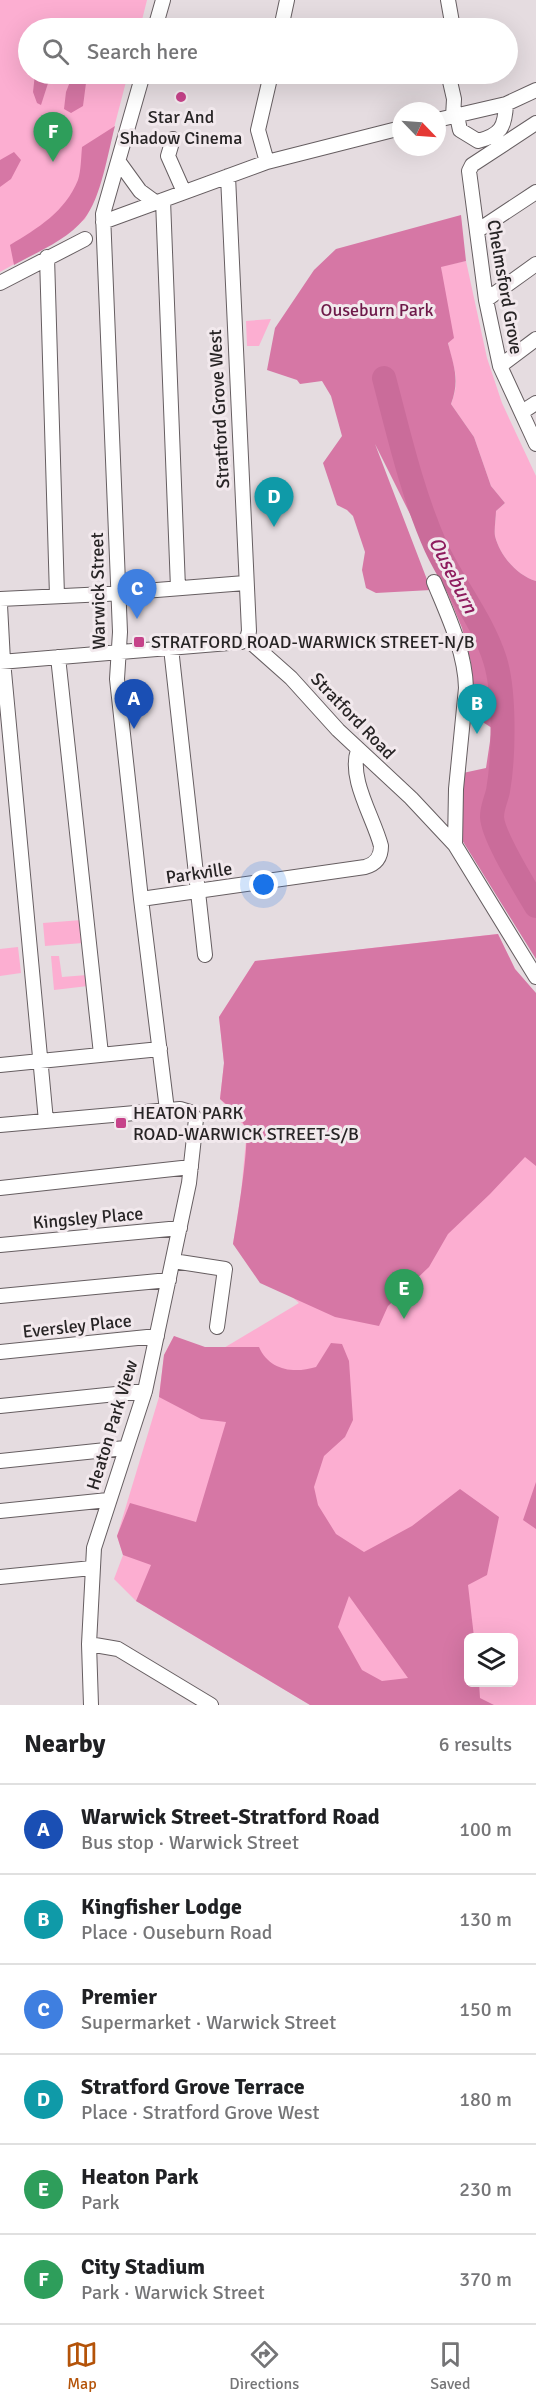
<!DOCTYPE html>
<meta charset="utf-8">
<style>
body{margin:0;font-family:Signika,sans-serif;background:#f2f2f2;color:#202124}
.controls{position:absolute;right:18px;bottom:18px;display:grid;overflow:hidden;border-radius:9px;box-shadow:0 6px 24px #0002}
.controls button{width:54px;height:54px;display:grid;place-items:center;padding:0;border:0;border-bottom:2px solid #e0e0e0;background:#fff;color:#202124;font:30px sans-serif}
.compass{position:absolute;left:392px;top:102px;width:54px;height:54px;border-radius:50%;background:#fff;box-shadow:0 6px 24px #0002;rotate:115deg}
.you{position:absolute;left:264px;top:885px;width:21px;height:21px;margin:-15px;border:4px solid #fff;border-radius:50%;background:#1a73e8;box-shadow:0 0 0 9px #1a73e833}
.badge{display:grid;place-items:center;width:39px;height:39px;border-radius:50%;background:#b45309;color:#fff;font-size:20px;font-weight:700}
.pin{position:absolute;translate:-50% -50px;filter:drop-shadow(0 2px 3px #0008)}
.pin::after{content:'';position:absolute;top:32px;width:21px;height:18px;background:inherit;clip-path:polygon(0 0,100% 0,50% 100%)}
.list{margin:0;padding:0;list-style:none}
h2{display:flex;justify-content:space-between;align-items:center;height:78px;margin:0;padding:0 24px;font-size:26px}
h2 small{font-size:20px;font-weight:400;color:#757577}
.list li{display:grid;grid-template-columns:39px 1fr auto;gap:18px;align-items:center;box-sizing:border-box;height:90px;padding:0 24px;border-top:2px solid #e0e0e0}
.list b{display:block;font-size:22px;white-space:nowrap}
.list p{margin:0;font-size:20px;white-space:nowrap;color:#757577}
.list em{font-size:20px;font-style:normal;color:#757577}
.icon{flex:none;width:33px;height:33px;fill:none;stroke:currentColor;stroke-width:2;stroke-linecap:round;stroke-linejoin:round}
.map{position:relative;flex:none;width:536px;height:1705px;overflow:hidden}
.search{position:absolute;background:#fff;box-shadow:0 6px 24px #0002;left:18px;right:18px;top:18px;height:66px;display:flex;align-items:center;gap:15px;box-sizing:border-box;padding:0 21px;border-radius:33px;color:#757577;font-size:22px}
.sheet{height:618px;background:#fff}
nav{display:flex;justify-content:space-around;align-items:center;box-sizing:border-box;height:84px;border-top:2px solid #e0e0e0;background:#fff;font-size:16px;color:#757577}
nav a{display:grid;justify-items:center;gap:3px}
nav .on{color:#b45309}
.map>svg:first-child{display:block}
</style>
<div class="map">
<svg width="536" height="1705" viewBox="0 0 536 1705">
<rect width="100%" height="100%" fill="#e5dce0"/>
<path fill="#fcaed1" fill-rule="evenodd" d="M0 0H147L140 28H28V74H128L96 197 85 219 65 236 0 272Z
M466 261 487 358 502 403 536 476V581C517 575 500 556 495 536 494 529 496 518 496 511L505 503 491 486 474 437 451 404C462 375 452 369 448 341 444 316 443 291 441 266Z
M271 319 259 346H247L246 321Z
M82 920 83 943 45 946 43 923Z
M498 934 515 969 536 994V1705H310L136 1601 114 1579 123 1555 117 1536 159 1397 164 1355 174 1336 212 1355 299 1303 233 1244 241 1193 247 1129 220 1099 224 1063 219 1017 255 961ZM468 1638H514V1682H468Z
M18 947 21 973 0 976V949Z
M51 956H59L62 977 87 975 88 986 54 990Z"/>
<path fill="#d677a5" fill-rule="evenodd" d="M35 74H51L41 105 37 103 33 92Z
M73 74H83L86 83 83 106 71 113 64 109 66 92Z
M115 126C108 152 101 199 84 219 67 240 37 252 14 265L10 245C38 228 65 212 78 180 81 171 81 158 82 147Z
M14 152 21 160 11 179 0 187V160Z
M461 215 466 261 441 267 454 338 448 343C454 367 460 380 451 404L474 437 491 486 505 503 496 511C496 518 494 529 495 536 500 556 517 575 536 581V959L462 840 463 773 486 768 492 728 470 714 472 686 471 663 462 628 436 566 375 444 431 590 376 593 366 588 362 570 365 552 353 516 347 510 337 505 323 463 342 436 331 396 322 381 300 384 297 380 267 370 275 328 314 270 336 249Z
M498 934 515 969 536 993V1166L525 1157 490 1194 448 1234 429 1267 388 1306 379 1326 335 1317 260 1283 233 1244C236 1226 251 1138 245 1127 240 1115 229 1107 220 1099L224 1063 219 1017 255 961Z
M174 1336 205 1347H259C269 1370 293 1374 316 1367L331 1343 342 1344 349 1361 353 1420 345 1437 324 1456 314 1487 318 1505 336 1534 364 1552 412 1526 460 1489 499 1517 487 1575 468 1585 474 1637 468 1638V1682L479 1683 480 1698 494 1705H310L136 1601 151 1565 123 1555 117 1536 130 1503 196 1522 226 1422 201 1419 159 1397 164 1355ZM349 1596 408 1678 382 1681 362 1670 338 1627Z
M536 1482V1529L523 1520Z"/>
<g fill="none" stroke-linecap="round" stroke-linejoin="round">
<path stroke="#ca6c9a" stroke-width="24" d="M384 378C399 435 412 493 436 547 454 586 482 619 495 660 505 692 504 757 498 791 496 800 492 807 492 817 493 837 525 887 536 906"/>
<defs>
<path id="minor" d="M448 0 453 28
M155 28 163 0
M281 28 287 0
M143 74 103 214 120 632 117 679 141 899 167 1110
M457 116 460 130 478 141C501 135 505 127 506 104
M453 117 454 99 449 77 455 74
M437 120 506 104 536 90
M536 123 472 165 469 171 486 300 500 366 536 444
M173 139 168 156 184 192
M119 162 140 191 155 202
M267 162 258 130 271 74
M228 176 249 631 247 639
M163 200 178 588
M103 222 267 162 401 128
M477 231 536 192
M47 257 57 596
M0 283 85 239
M486 300 536 264
M500 366 536 339
M522 412 536 403
M434 582C448 616 465 651 466 688L456 789 455 845
M0 599 106 594 245 583
M0 605 3 661 46 1121
M247 639 291 678 338 730 411 798 455 845 536 977
M171 648 205 955
M58 657 101 1054
M0 662 241 642 247 639
M141 899 365 867C376 864 381 857 381 846 374 818 348 779 358 750
M0 1065 160 1049
M0 1125 180 1109 190 1112 196 1119 189 1183 145 1391 94 1548 89 1644 91 1705
M0 1188 191 1167
M0 1245 180 1228
M173 1261 225 1269 217 1327
M0 1296 169 1280
M0 1352 157 1336
M0 1406 145 1391
M0 1461 125 1448
M0 1511 108 1500
M0 1577 92 1568
M89 1644 118 1649 211 1705"/>
</defs>
<use href="#minor" stroke="#665e61" stroke-width="16"/>
<use href="#minor" stroke="#fff" stroke-width="14"/>
</g>
<g fill="#c6438a" stroke="#f2e9ed" stroke-width="2">
<circle cx="181" cy="97" r="6"/>
<rect x="133" y="636" width="12" height="12" rx="3"/>
<rect x="115" y="1117" width="12" height="12" rx="3"/>
</g>
<g text-anchor="middle" dominant-baseline="central" stroke-width="6" stroke-linejoin="round" paint-order="stroke">
<g font-size="18" fill="#272425" stroke="#f2e9ed" text-anchor="start">
<text x="181" y="117" text-anchor="middle">Star And<tspan x="181" dy="21">Shadow Cinema</tspan></text>
<text x="151" y="642">STRATFORD ROAD-WARWICK STREET-N/B</text>
<text x="133" y="1113">HEATON PARK<tspan x="133" dy="21">ROAD-WARWICK STREET-S/B</tspan></text>
</g>
<g font-size="18" fill="#272425" stroke="#f2e9ed">
<text transform="translate(505 287) rotate(80)">Chelmsford Grove</text>
<text transform="translate(219 409) rotate(-93)">Stratford Grove West</text>
<text transform="translate(98 591) rotate(-91)">Warwick Street</text>
<text transform="translate(353 716) rotate(46)">Stratford Road</text>
<text transform="translate(199 873) rotate(-8)">Parkville</text>
<text transform="translate(88 1218) rotate(-5)">Kingsley Place</text>
<text transform="translate(77 1326) rotate(-6)">Eversley Place</text>
<text transform="translate(112 1425) rotate(-73)">Heaton Park View</text>
</g>
<g font-size="18" fill="#6e1949" stroke="#f2e9ed">
<text x="377" y="310">Ouseburn Park</text>
</g>
<g font-size="20" font-style="italic" fill="#8e1c5e" stroke="#f2e9ed">
<text transform="translate(453 575) rotate(63)">Ouseburn</text>
</g>
</g>
</svg>
<div class="controls">
<button><svg class="icon" aria-label="layers" viewBox="0 0 24 24"><path d="M12 4l9 5-9 5-9-5zM3 14l9 5 9-5"/></svg></button>
</div>
<svg class="compass" viewBox="-18 -18 36 36"><path d="M0-13l5 13h-10z" fill="#e53935"/><path d="M0 13l5-13h-10z" fill="#757577"/></svg>
<div class="you"></div>
<div class="pin badge" style="left:134px;top:729px;background:#1a4fb4">A</div>
<div class="pin badge" style="left:477px;top:734px;background:#0f9aa8">B</div>
<div class="pin badge" style="left:137px;top:619px;background:#3f7fe0">C</div>
<div class="pin badge" style="left:274px;top:527px;background:#0f9aa8">D</div>
<div class="pin badge" style="left:404px;top:1319px;background:#2e9e5b">E</div>
<div class="pin badge" style="left:53px;top:162px;background:#2e9e5b">F</div>
<div class="search"><svg class="icon" aria-label="search" viewBox="0 0 24 24"><circle cx="10" cy="10" r="6"/><path d="M15 15l6 6"/></svg>Search here</div>
</div>
<section class="sheet">
<h2>Nearby<small>6 results</small></h2>
<ul class="list">
<li><span class="badge" style="background:#1a4fb4">A</span><div><b>Warwick Street-Stratford Road</b><p>Bus stop · Warwick Street</p></div><em>100 m</em></li>
<li><span class="badge" style="background:#0f9aa8">B</span><div><b>Kingfisher Lodge</b><p>Place · Ouseburn Road</p></div><em>130 m</em></li>
<li><span class="badge" style="background:#3f7fe0">C</span><div><b>Premier</b><p>Supermarket · Warwick Street</p></div><em>150 m</em></li>
<li><span class="badge" style="background:#0f9aa8">D</span><div><b>Stratford Grove Terrace</b><p>Place · Stratford Grove West</p></div><em>180 m</em></li>
<li><span class="badge" style="background:#2e9e5b">E</span><div><b>Heaton Park</b><p>Park</p></div><em>230 m</em></li>
<li><span class="badge" style="background:#2e9e5b">F</span><div><b>City Stadium</b><p>Park · Warwick Street</p></div><em>370 m</em></li>
</ul>
</section>
<nav>
<a class="on"><svg class="icon" aria-label="map" viewBox="0 0 24 24"><path d="M3 6l6-2 6 2 6-2v14l-6 2-6-2-6 2zM9 4v14M15 6v14"/></svg>Map</a>
<a><svg class="icon" aria-label="directions" viewBox="0 0 24 24"><path d="M12 3l9 9-9 9-9-9zM9 14v-3h6M13 9l2 2-2 2"/></svg>Directions</a>
<a><svg class="icon" aria-label="saved" viewBox="0 0 24 24"><path d="M7 4h10v16l-5-4-5 4z"/></svg>Saved</a>
</nav>
